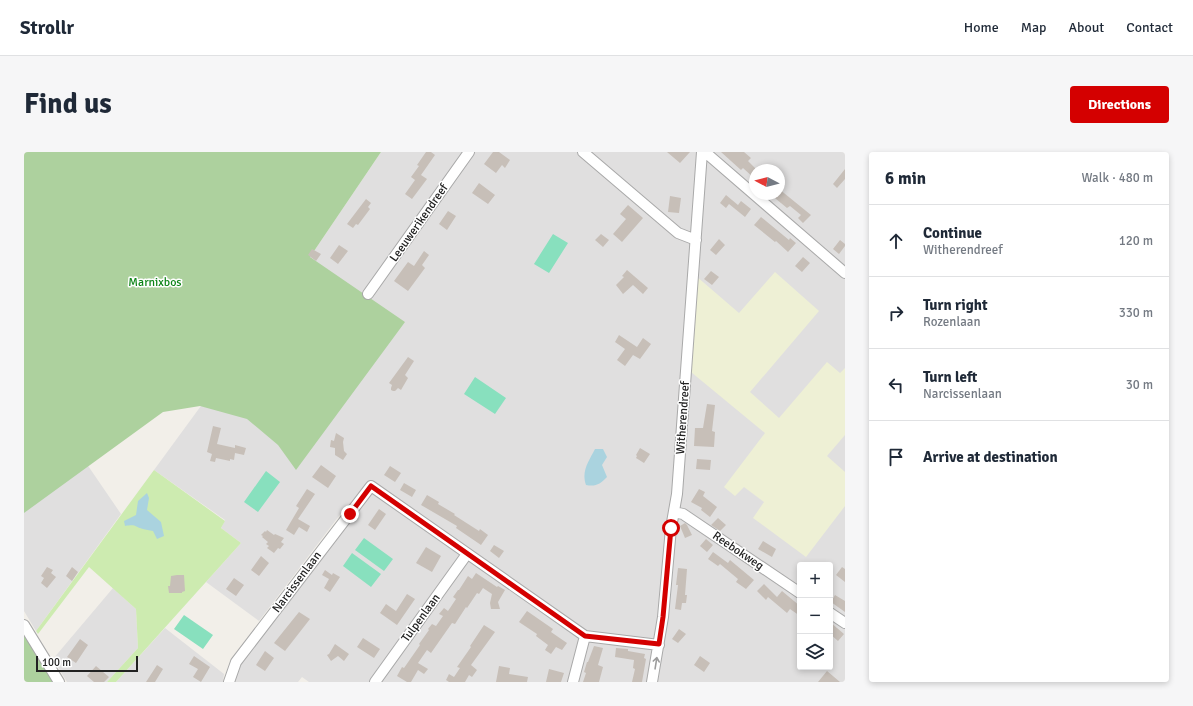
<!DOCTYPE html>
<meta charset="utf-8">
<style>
body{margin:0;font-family:Signika,sans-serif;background:#f6f6f7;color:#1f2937}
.controls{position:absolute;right:12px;bottom:12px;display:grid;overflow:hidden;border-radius:4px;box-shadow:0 2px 6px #0003}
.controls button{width:36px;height:36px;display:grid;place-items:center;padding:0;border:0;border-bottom:1px solid #e0e1e3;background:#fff;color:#1f2937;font:20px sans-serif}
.compass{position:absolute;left:725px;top:12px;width:36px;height:36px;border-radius:50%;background:#fff;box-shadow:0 2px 6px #0003;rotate:277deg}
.scale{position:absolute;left:12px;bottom:10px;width:102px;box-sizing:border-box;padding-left:4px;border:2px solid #222;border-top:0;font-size:11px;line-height:14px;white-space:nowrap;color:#222;-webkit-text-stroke:3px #fff;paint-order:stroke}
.stop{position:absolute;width:12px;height:12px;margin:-9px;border:3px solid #d40000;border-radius:50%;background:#fff}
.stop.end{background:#d40000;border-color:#fff;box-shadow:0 1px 4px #0008}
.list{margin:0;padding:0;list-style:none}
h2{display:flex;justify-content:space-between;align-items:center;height:52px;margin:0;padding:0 16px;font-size:17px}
h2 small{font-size:13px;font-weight:400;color:#747a83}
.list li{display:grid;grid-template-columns:26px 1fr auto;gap:12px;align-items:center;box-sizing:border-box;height:72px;padding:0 16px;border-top:1px solid #e0e1e3}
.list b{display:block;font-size:15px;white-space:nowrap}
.list p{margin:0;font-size:13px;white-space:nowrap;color:#747a83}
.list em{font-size:13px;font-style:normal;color:#747a83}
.icon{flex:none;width:22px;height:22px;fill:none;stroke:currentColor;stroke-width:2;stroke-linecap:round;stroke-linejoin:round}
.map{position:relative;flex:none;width:821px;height:530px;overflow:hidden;border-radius:4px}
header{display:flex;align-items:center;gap:24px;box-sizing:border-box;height:56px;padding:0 20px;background:#fff;border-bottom:1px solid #e0e1e3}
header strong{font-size:19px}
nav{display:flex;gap:22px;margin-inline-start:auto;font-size:14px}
.intro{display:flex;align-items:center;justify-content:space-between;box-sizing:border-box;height:96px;padding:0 24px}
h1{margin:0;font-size:28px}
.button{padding:10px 18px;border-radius:4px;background:#d40000;color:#fff;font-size:14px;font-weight:700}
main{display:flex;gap:24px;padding:0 24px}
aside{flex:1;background:#fff;border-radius:4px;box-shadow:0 2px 6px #0003}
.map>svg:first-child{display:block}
</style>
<header>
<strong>Strollr</strong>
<nav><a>Home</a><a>Map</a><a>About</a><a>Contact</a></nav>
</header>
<div class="intro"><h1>Find us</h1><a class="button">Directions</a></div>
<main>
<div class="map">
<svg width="821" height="530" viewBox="0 0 821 530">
<rect width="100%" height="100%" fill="#f2efe9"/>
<path fill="#e0dfdf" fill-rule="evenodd" d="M357 0H673L682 9 687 0H821V530H285L278 525 274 530H211L212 521 219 510 327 367 318 360 235 469 182 430 217 391 197 376 201 368 130 318 286 105ZM731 18H755V42H731ZM776 413H806V515H776Z
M0 220 97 362 12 479 0 459Z
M89 436 112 457 114 496 83 530H43L29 507Z
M141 476 200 522 199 530H92Z"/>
<path fill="#eef0d5" d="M751 120 795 159 726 240 755 266 803 210 816 221 821 216V283L803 304 821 320V354L782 405 729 366 740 350 720 335 711 344 700 335 741 281 667 220 672 124 715 161Z"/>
<path fill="#cdebb0" d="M130 318 201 369 197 376 217 391 92 530H83L114 496 112 457 65 415 14 482 12 479Z"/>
<path fill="#add19e" d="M0 0H357L286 105 381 170 272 318 254 293 223 267 176 254 139 260 0 361Z
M0 483 29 530H0Z"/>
<path fill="#88e0be" d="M529 82 544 91 525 121 510 112Z
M451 225 482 246 471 262 440 242Z
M242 319 256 330 234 360 220 350Z
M340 386 369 407 360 419 331 398Z
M328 401 357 422 347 435 319 414Z
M160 463 189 483 179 497 150 477Z"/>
<path fill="#aad3df" d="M571 297H579L583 305 578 313 583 325C576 332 572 335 562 333 557 319 565 309 571 297Z
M123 341 125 346 123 358 137 370 140 384 133 387 129 379C125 378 122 378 119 377 110 375 113 372 101 374L100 369 112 363 114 349Z"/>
<path fill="#c7bfb8" d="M402 0H407L411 3 397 23 403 27 388 47 381 42 391 28 387 25 395 14 393 13Z
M469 0H475L486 8 481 16 478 13 472 21 460 12Z
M643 0H666L656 11Z
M697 0H720L727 6 724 9 731 16V27L719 16 717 18Z
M821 17V27L813 36 809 32Z
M455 31 471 43 464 52 448 41Z
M755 37 787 63 779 71 774 66 777 63 766 54 763 56 746 42H755Z
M702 43 714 53 717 49 727 57 721 65 705 52 702 56 696 51Z
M646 44 657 46 655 61 644 60Z
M342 47 347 51 344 55 346 57 334 73 332 72 329 76 323 72Z
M604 53 619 66 598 90 589 82 602 67 596 62Z
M424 59 432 64 423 78 415 72Z
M737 65 765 88 766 86 772 91 764 100 752 89 751 90 730 73Z
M577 82 585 88 579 95 571 88Z
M695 87 701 93 692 103 686 98Z
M816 88 821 92V94L815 102 809 97Z
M315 93 324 99 314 112 306 106Z
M288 97 297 102 292 109 284 103Z
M400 99 405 103 398 113 401 116 384 139 370 129 384 110 390 114Z
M779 105 786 111 778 120 771 114Z
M603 118 624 136 619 142 609 133 599 142 592 133 600 125 598 124Z
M687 119 695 125 688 133 680 127Z
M595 183 613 195 619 186 627 192 616 207 609 203 601 214 593 208 601 197 591 190Z
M384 205 390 209 381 223 384 226 377 238 374 236 371 239H369L367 238V236L368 233 365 231Z
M683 252 691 253 688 279 691 280 690 295 670 294 671 276H679Z
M189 274 197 276 193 292 211 296V293L222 296 220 303 211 301 210 308 206 307V309L192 306 191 310 186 309 188 302 183 300Z
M312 281 320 286 319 290 320 299 323 302 319 308 311 303V296L306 295 307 288 310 289Z
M616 296 626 302 620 311 612 306 613 304 612 303Z
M673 307 687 308 686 318 672 317Z
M297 313 312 324 304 336 288 325Z
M366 314 377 321 371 330 360 323Z
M380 331 392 338 388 345 376 338Z
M283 337 291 342 274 367 286 374 283 380 275 375 270 383 262 378 275 356 272 354Z
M675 337 681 340 679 344 693 355 686 365 677 358 678 356 667 350Z
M403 343 415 350 414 352 431 362 430 363 455 379 456 377 464 383 457 393 432 376 433 374 397 353Z
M355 357 362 362 351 378 344 373Z
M694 366 702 373 696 379 687 373Z
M661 371 663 373 668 383 661 386 656 374Z
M243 378 250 383 251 382 260 386 257 390 260 392 256 397 254 396 250 401 243 396 245 394 242 392 244 390 238 385 239 384 237 383 241 379 242 380Z
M682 387 689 393 683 400 676 394Z
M739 389 752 397 748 405 734 397Z
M470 393 480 399 475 406 466 399Z
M402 395 417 404 408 420 392 411Z
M689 400 704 411 706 408 730 428 722 437 712 430 714 427 696 412 694 414 684 407Z
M237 404 245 411 235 424 227 418Z
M23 415 29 418 27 421 32 425 23 436 17 431 20 426 17 424Z
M48 415 54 420 48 429 42 424Z
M818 415 821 417V430L812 423Z
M654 416 663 417 661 443H663L662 451H658L657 458 651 457 654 433H652Z
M301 418 308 423 309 421 316 425 306 440 300 436 305 427 298 423Z
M452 421 473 435 474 434 481 438 474 450 476 457H467L466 451 468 442 459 436 455 442 453 441 443 456 442 455 431 472 428 471 407 501 403 498 394 511 404 517 400 522 394 518 387 530H383L373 524 378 515 380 516 396 493 395 492 405 478 404 477 408 472 412 474 419 464 415 462 420 456 424 459 432 447 429 445 434 438H435L444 424 448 427Z
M153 423H160L161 439 158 440V441H145L144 434H146L147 424Z
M210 426 220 433 212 444 202 437Z
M740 432 753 445 758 439 776 454V464L766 457 763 461 744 445 742 448 733 439Z
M383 442 391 447 373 473 356 461 362 452 372 459Z
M811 443 821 449V460L807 450Z
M503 459 529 477 527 480 543 491 538 498 532 495 527 502 521 498 524 493 512 484 513 482 495 470Z
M275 460 286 467 261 499 250 491Z
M806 470 820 482 814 489 806 482Z
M460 473 471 480 447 513 453 518 448 525 445 523 441 530H425L422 528 425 522 430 525 436 516 433 515 447 495 446 494Z
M655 477 662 482 654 491 648 487Z
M339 486 356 497 350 506 333 495Z
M56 487 64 493 52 511 43 505Z
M311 492 325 502 320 509 314 504 307 509 303 503 305 502Z
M570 494 579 496 574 513 579 515 575 530H559L562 521 560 520 563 510H564Z
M592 496 604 497V499L621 502 620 506 622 507 618 530H608L611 517 609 516 610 508 591 505Z
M241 499 250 506 241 519 232 513Z
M170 504 186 515 177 530 169 525 174 517 165 512Z
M676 504 686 511 680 520 670 513Z
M133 513 139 517 131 530H122Z
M72 514 85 525 80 530H70L63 524Z
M475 514 486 516 485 522 504 525 503 530H472Z
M525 517 540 521 537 530H522Z
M803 519 816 530H794Z"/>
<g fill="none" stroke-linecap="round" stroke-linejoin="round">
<defs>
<path id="minor" d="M559 0 654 81 672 88
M681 0 821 121
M344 142 445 0
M650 360 659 362 776 441
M806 461 821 471
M0 473 35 530
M205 530 212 510 347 334 561 484 635 493
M351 530 443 402
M549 530 561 484
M628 530 639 465 647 376 653 342 678 0"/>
</defs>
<use href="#minor" stroke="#a9a9a9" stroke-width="12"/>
<use href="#minor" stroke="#fff" stroke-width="10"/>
</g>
<defs><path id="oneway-shaft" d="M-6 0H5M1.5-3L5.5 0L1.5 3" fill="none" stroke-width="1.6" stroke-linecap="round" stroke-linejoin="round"/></defs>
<use stroke="#9c9c9c" href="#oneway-shaft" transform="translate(632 511) rotate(-81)"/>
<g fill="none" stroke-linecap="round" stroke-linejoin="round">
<path stroke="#d40000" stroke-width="5" d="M326 362 347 334 561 484 635 492 639 465 647 376"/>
</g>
<g text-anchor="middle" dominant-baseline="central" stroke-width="3" stroke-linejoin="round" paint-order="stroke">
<g font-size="12" fill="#222" stroke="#fff">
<text transform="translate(395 71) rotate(-55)">Leeuwerikendreef</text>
<text transform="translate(659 266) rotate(-86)">Witherendreef</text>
<text transform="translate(714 399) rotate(34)">Reebokweg</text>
<text transform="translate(273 430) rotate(-53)">Narcissenlaan</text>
<text transform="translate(397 466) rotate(-54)">Tulpenlaan</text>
</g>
<g font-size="12" fill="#0c8416" stroke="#fff">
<text x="131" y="130">Marnixbos</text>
</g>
</g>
</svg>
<div class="controls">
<button>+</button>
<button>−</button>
<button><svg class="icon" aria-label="layers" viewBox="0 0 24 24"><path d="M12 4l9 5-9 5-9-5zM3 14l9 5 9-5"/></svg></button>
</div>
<svg class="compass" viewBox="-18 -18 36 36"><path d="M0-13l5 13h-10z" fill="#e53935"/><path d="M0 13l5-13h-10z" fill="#747a83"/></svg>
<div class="scale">100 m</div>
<div class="stop" style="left:647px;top:376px"></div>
<div class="stop end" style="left:326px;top:362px"></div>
</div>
<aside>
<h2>6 min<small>Walk · 480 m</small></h2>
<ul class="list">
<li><svg class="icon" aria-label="ahead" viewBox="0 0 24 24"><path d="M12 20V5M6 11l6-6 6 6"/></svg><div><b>Continue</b><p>Witherendreef</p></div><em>120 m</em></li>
<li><svg class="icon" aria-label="right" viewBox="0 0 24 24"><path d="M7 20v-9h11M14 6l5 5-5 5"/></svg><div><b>Turn right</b><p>Rozenlaan</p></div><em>330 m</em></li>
<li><svg class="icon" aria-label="left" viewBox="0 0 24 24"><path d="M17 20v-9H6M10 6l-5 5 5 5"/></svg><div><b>Turn left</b><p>Narcissenlaan</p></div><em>30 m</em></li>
<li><svg class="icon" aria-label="arrive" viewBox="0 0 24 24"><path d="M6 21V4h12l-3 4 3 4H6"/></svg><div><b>Arrive at destination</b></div></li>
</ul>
</aside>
</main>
